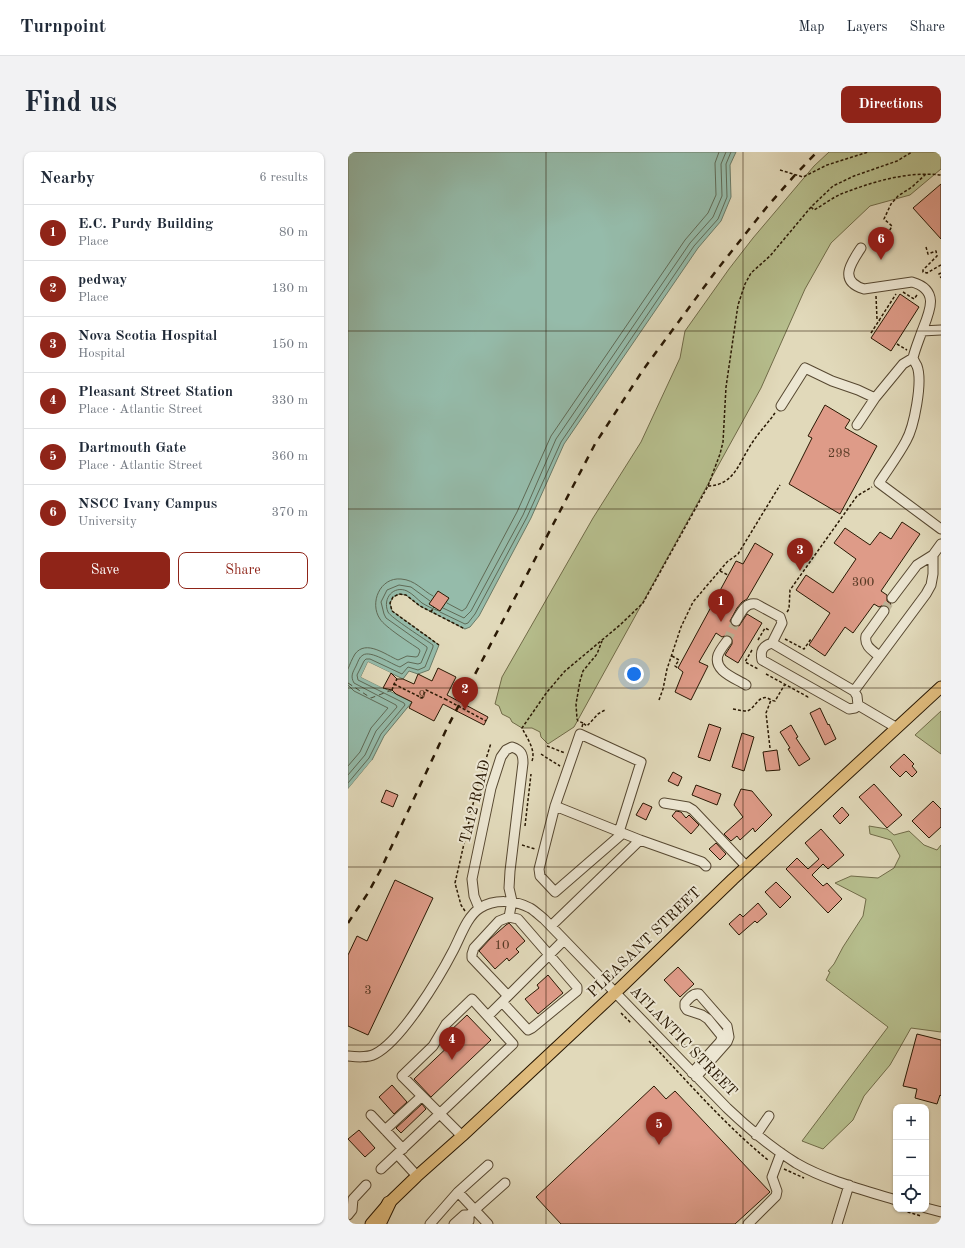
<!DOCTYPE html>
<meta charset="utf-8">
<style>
body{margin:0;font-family:"Old Standard TT",serif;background:#f2f2f3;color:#1f2937}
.controls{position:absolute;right:12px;bottom:12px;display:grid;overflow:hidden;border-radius:8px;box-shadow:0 1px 3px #0004}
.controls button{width:36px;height:36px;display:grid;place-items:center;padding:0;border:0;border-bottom:1px solid #e0e1e3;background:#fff;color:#1f2937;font:20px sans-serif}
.you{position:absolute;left:286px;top:522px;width:14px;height:14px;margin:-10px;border:3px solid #fff;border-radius:50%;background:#1a73e8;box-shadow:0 0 0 6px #1a73e833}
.badge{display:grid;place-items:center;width:26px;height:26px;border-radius:50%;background:#8f2418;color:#fff;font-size:13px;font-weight:700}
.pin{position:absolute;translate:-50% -33px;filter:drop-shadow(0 1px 2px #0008)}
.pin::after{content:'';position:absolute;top:21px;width:14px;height:12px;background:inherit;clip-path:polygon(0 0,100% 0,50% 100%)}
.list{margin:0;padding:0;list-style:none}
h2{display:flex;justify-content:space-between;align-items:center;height:52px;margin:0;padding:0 16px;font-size:17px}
h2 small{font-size:13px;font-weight:400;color:#747a83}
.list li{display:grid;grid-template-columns:26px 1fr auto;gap:12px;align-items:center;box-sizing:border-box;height:56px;padding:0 16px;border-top:1px solid #e0e1e3}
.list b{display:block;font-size:15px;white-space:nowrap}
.list p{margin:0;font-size:13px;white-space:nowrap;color:#747a83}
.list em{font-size:13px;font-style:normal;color:#747a83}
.actions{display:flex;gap:8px;padding:12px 16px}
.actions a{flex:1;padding:9px 0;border:1px solid #8f2418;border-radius:8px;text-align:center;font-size:14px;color:#8f2418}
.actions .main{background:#8f2418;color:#fff}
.icon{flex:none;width:22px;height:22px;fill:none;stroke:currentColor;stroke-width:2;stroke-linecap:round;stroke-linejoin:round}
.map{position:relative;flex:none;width:593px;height:1072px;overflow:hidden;border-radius:8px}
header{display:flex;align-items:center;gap:24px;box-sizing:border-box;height:56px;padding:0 20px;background:#fff;border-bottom:1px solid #e0e1e3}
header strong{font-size:19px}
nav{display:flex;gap:22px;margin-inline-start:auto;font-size:14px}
.intro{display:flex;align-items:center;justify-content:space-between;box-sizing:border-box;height:96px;padding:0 24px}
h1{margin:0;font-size:28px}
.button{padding:10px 18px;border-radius:8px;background:#8f2418;color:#fff;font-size:14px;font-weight:700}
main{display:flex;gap:24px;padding:0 24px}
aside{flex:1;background:#fff;border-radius:8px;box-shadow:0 1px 3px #0004}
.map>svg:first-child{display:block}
</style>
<header>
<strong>Turnpoint</strong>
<nav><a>Map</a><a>Layers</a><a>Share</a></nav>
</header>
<div class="intro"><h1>Find us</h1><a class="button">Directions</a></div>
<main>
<aside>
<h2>Nearby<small>6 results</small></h2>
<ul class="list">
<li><span class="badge">1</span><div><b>E.C. Purdy Building</b><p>Place</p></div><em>80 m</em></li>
<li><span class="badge">2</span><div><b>pedway</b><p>Place</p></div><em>130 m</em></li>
<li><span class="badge">3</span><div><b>Nova Scotia Hospital</b><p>Hospital</p></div><em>150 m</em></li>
<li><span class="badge">4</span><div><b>Pleasant Street Station</b><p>Place · Atlantic Street</p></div><em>330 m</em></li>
<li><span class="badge">5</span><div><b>Dartmouth Gate</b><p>Place · Atlantic Street</p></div><em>360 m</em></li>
<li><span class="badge">6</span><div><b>NSCC Ivany Campus</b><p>University</p></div><em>370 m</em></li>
</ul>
<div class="actions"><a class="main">Save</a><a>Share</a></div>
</aside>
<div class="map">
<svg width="593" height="1072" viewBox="0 0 593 1072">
<rect width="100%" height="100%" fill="#e1d9ba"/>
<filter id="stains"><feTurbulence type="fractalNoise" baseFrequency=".005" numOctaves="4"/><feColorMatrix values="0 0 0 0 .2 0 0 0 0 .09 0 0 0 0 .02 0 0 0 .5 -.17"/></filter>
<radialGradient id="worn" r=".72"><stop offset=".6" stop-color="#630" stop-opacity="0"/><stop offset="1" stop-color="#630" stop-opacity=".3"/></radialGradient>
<path fill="#b6be8d" stroke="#706b48" d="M481 0H593V17L562 43 522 54 483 91 457 137 413 236 226 575 200 592 193 585 192 580 184 576H174L164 570 162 566 154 562 151 554 147 552 154 525 245 366 293 290 332 206 337 179 381 117 405 86 466 14Z
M593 559V602L567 583Z
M521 674 539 677 546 683 561 679 576 693 589 698 593 693V880L563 876 542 913 516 944 505 968 475 997 454 989 540 875 478 828 482 820 480 819 486 812 495 795 515 764 518 747 487 731 503 724 530 726 546 716 552 704 543 688 522 682Z"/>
<path fill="#95bbaa" stroke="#6a7a67" d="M0 0H388L382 13 383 45 373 69 350 96 216 292 183 366 131 464 122 475 117 477 72 454 58 443 51 442 45 445 42 451 44 459 91 493 81 518 70 522 61 519 55 527 20 510 13 525 64 550 36 584 24 608 0 637Z"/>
<path fill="#e1d9ba" d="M20 510 43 521 49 527H55L54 529 21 513 15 524 43 538 35 536 13 525Z
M24 608 26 609 0 639V637Z"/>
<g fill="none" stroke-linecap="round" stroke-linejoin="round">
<path stroke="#5f6a56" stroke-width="1" d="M99 451 114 459 118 456 169 360 203 284 337 88 360 61 368 43 367 11 371 0
M95 456 116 466 123 459 175 363 208 287 342 91 365 65 374 44 373 12 378 0
M92 460 117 472 120 471 127 462 179 365 213 290 346 94 370 67 379 45 378 12 383 0
M0 517C2 512 4 507 7 502 18 487 38 503 50 508L59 504 68 505 70 504 72 499 71 497C62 491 37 475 32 467 21 451 32 425 53 427 67 428 74 438 85 444
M0 533 6 539 40 556 23 576 12 600 0 614
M0 623 17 603 28 579 49 555 48 553 6 531C2 524 5 520 8 514 10 510 11 505 15 503 23 498 43 512 52 515L60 510 70 512 73 511 79 497V495L38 466 36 462 33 450 39 438 51 433 63 435 82 449
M0 631 21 606 33 582 57 553 56 551 10 528 9 523 16 509 18 507H22L54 522 60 515 70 518 77 515 85 495V493C78 488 42 465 40 460 34 446 46 433 59 439 65 442 69 447 74 451 79 454 85 457 91 459"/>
<path stroke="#4f513d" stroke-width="1" stroke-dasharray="5 4" stroke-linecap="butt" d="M0 531 23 546 44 538"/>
</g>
<path fill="#de9b88" stroke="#291803" d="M593 32V87L565 56Z
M552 142 571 155 543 199 523 186Z
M477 253 502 268 497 276 529 294 492 362 441 332 464 286 460 284Z
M554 370 572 382 533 439 539 443V449L543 452 541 455 536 453 531 455 526 452 505 481 497 475 477 504 461 493 482 461 448 438 458 423 485 441 508 407 486 391 497 376 522 393 532 380 543 387Z
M407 391 425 402 399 447 394 450 389 456 382 469 385 474H391L399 462 414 471 390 511 377 503 384 492V486L379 483 374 485 368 481 351 510 360 514 343 548 327 540 335 520 330 516 388 409 395 412Z
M90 439 101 446 92 459 81 452Z
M90 516 108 525 99 543 140 565 136 573 95 552 86 569 61 556 64 550 48 542 44 538 35 536 43 521 49 527H55L66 532 70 522 84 529Z
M472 556 480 573 481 572 488 587 477 593 462 561Z
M361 572 373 576 362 609 350 605Z
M443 573 450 585 448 586 462 607 451 614 440 597 442 596 432 580Z
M394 581 406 585 396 619 384 615Z
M429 598 432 618 418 619 415 600Z
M556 602 566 612 564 614 569 620 564 625 558 619 552 625 542 615Z
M325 620 334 625 330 634 320 629Z
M526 632 554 663 539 676 511 645Z
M348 633 373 642 369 653 344 643Z
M393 637 404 639 424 663 407 680 405 676 392 688 389 684 383 689 376 682 395 665 386 653Z
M38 638 50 643 45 655 33 650Z
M585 649 593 657V675L581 686 564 669Z
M295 651 304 655 298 668 288 663Z
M494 655 501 663 492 672 485 664Z
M328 659 333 660 338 666 341 663 351 673 343 682 324 664Z
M473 677 496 703 480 717 475 712 464 723 475 734 479 731 494 747 480 761 438 717 449 706 460 717 471 707 457 691Z
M368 691 378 702 372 708 361 697Z
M47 728 85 746 20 883 0 874V803L9 784 19 789Z
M428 730 443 745 432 756 417 740Z
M410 751 419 762 409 771 407 769 391 783 381 772 392 762 395 765Z
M161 771 177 789 168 797 171 800 161 809 159 806 147 817 131 799 142 787 158 773Z
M330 815 346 832 332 845 316 828Z
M200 823 215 841 190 862 177 847 191 836 189 833Z
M119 863 143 888 83 945 66 927 107 888 100 881Z
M569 882 593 888V944L592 943 589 952 567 946 569 937 555 934Z
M44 933 59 950 46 962 31 945Z
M306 934 318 947 327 939 422 1040 387 1072H213L188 1045Z
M74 952 78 957 53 981 48 976Z
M11 978 27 996 17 1005 0 987Z"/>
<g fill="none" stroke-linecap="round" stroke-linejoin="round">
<path stroke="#bcb295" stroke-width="9" stroke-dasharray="9 4.5" stroke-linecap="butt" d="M536 459 544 446
M379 489 388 469"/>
<defs>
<path id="minor" d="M513 96C503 111 490 129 516 137L564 130C592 138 582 159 574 179 571 188 567 197 565 206 566 209 568 212 569 214 575 230 566 275 558 289 550 304 540 317 531 331L593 377
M574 179 593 178
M433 254 457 216 484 229 510 238 527 246 555 212 565 206
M509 273 527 246
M544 446 569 413 585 403
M388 469C393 461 397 450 408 452L432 465 434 471 424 491C414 494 412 499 414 508L501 557 507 556 510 553 509 544 506 539 424 491
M379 489C376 493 372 498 370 503 365 519 387 526 398 533
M531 504C524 498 516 494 518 484L536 459
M506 539 578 442 583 433 585 422V403L593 392
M510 553 549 576
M316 651 340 655 345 658 399 715
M271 680 293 610 232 582 207 654 191 717 192 724 207 740 275 681
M292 688 354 710 358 714
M131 756 126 744 124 727 143 636 153 605 158 598 164 595C173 598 175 602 175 611L162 719 161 736 164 749 161 765 170 767 229 835V839L184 876 180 878 154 850
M203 774 292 688 207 654
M160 844 124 806V802L126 796 151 769 161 765
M140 864 216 788
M0 904C9 905 19 906 27 902 53 889 91 826 105 799 112 786 119 764 132 756 146 747 167 748 182 756 187 759 191 763 196 767L379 956C401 977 421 994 448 1011 477 1028 515 1038 548 1048
M344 921 372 890 374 886 373 883 360 867 354 863 339 858 337 855V851C341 846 345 841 351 842L379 874 381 885 379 890 348 925
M23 963 55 997
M37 978 74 944
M408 983 421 964
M49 1002 69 1024
M33 1017C77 976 121 934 165 892L124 847 98 872 85 894 54 924 114 984
M110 1040 140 1072
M578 1056 593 1060
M0 1063 4 1058 5 1047 18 1033
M82 1072 110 1040 140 1013
M106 1072 116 1063H121
M117 1072 121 1069V1063L157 1031
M400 1072 428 1044 429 1039 424 1025 433 1001
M489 1072 501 1033"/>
<path id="major" d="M23 1072 41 1051 69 1024 114 984 267 841 385 727 593 535"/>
<path id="highway" d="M31 1072 41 1051"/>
</defs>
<use href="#minor" stroke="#574831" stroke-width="11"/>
<use href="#major" stroke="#291803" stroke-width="13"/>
<use href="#highway" stroke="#291803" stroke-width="15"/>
<path stroke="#291803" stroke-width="1.5" stroke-dasharray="3 2" stroke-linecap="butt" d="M432 18 455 25 479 13 520 0
M463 55 466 58C475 53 484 46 493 42 524 30 559 19 593 23
M537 87 544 74 536 67 543 52 550 44 564 35 579 21
M578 95 580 102 588 99 589 104 575 118V120L579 121 593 113
M593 121 591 122 593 126
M555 140 566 147 569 143
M528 144 529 167 532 169
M523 181 548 142
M549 192 559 198
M360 334C387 333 391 310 404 291 411 280 420 271 427 261
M372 419 380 423
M83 460 86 455
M439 460 441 457 442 438 509 344 524 335
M437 487 456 497 463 487
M410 488 417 476 421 478
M91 493 44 459 42 451 45 445 51 442 58 443 72 454 117 477
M404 498 397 510 410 517
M324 504 331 508 327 514 330 516
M418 522 460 545 461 544
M46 532 74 546 78 538 97 547
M44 538 46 532 49 527
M311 548 315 537 319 517 333 475 345 450 379 410 390 402 432 333
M385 557C390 558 395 559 399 559 406 557 408 548 415 546 419 544 423 549 427 549L437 532
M235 571 230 569 229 567 228 552 232 529 235 519 249 502 254 489
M234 575 235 571 239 574 250 562 257 558
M199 594 217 601
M422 596 418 561 423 548
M193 602 199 606 212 614
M184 609C188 598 179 586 174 576L199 540 217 519 272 473 295 451 360 334 372 302 375 290 378 235 390 153 397 132 403 121 422 104 463 55 485 34 506 24 549 9 564 0
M177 674 183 622
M174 693 187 697
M117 759 113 753 107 731 128 639 143 591
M273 861 283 871
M301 889C340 930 377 973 420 1008
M436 1017 456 1026
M550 1057 573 1064"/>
<use href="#minor" stroke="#ece6d2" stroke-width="9"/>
<use href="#major" stroke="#e0bc7d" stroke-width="11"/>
<use href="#highway" stroke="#e0bc7d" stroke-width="13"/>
<path stroke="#291803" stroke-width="2.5" stroke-dasharray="7 7" stroke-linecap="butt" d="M0 771 20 741 32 719 99 576 247 292 295 218 368 119 418 56 447 23 469 0"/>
<path stroke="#291803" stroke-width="1.5" stroke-dasharray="3 2" stroke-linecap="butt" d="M97 547 138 569"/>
</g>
<path fill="none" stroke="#291803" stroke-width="1" stroke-opacity="0.55" d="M198 0V1072M395 0V1072M0 179H593M0 357H593M0 536H593M0 715H593M0 893H593"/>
<g text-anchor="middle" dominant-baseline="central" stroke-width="4" stroke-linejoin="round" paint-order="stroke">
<g font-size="13" fill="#563924">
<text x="491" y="301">298</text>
<text x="515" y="430">300</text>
<text x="74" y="543">9</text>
<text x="154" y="793">10</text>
<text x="20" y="838">3</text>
</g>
<g font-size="15" fill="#291803" stroke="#ece6d2">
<text transform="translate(128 650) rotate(-76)">TA12 ROAD</text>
<text transform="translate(297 791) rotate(-44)">PLEASANT STREET</text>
<text transform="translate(335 890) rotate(46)">ATLANTIC STREET</text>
</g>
</g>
<rect width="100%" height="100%" filter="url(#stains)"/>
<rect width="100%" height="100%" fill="url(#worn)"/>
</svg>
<div class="controls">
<button>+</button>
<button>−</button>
<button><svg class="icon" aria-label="locate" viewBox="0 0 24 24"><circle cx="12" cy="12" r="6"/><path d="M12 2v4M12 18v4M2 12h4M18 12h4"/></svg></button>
</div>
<div class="you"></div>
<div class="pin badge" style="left:373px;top:470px">1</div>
<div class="pin badge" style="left:117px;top:558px">2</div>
<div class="pin badge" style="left:452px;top:419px">3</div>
<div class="pin badge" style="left:104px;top:908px">4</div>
<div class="pin badge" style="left:311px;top:993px">5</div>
<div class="pin badge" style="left:533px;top:108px">6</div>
</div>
</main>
